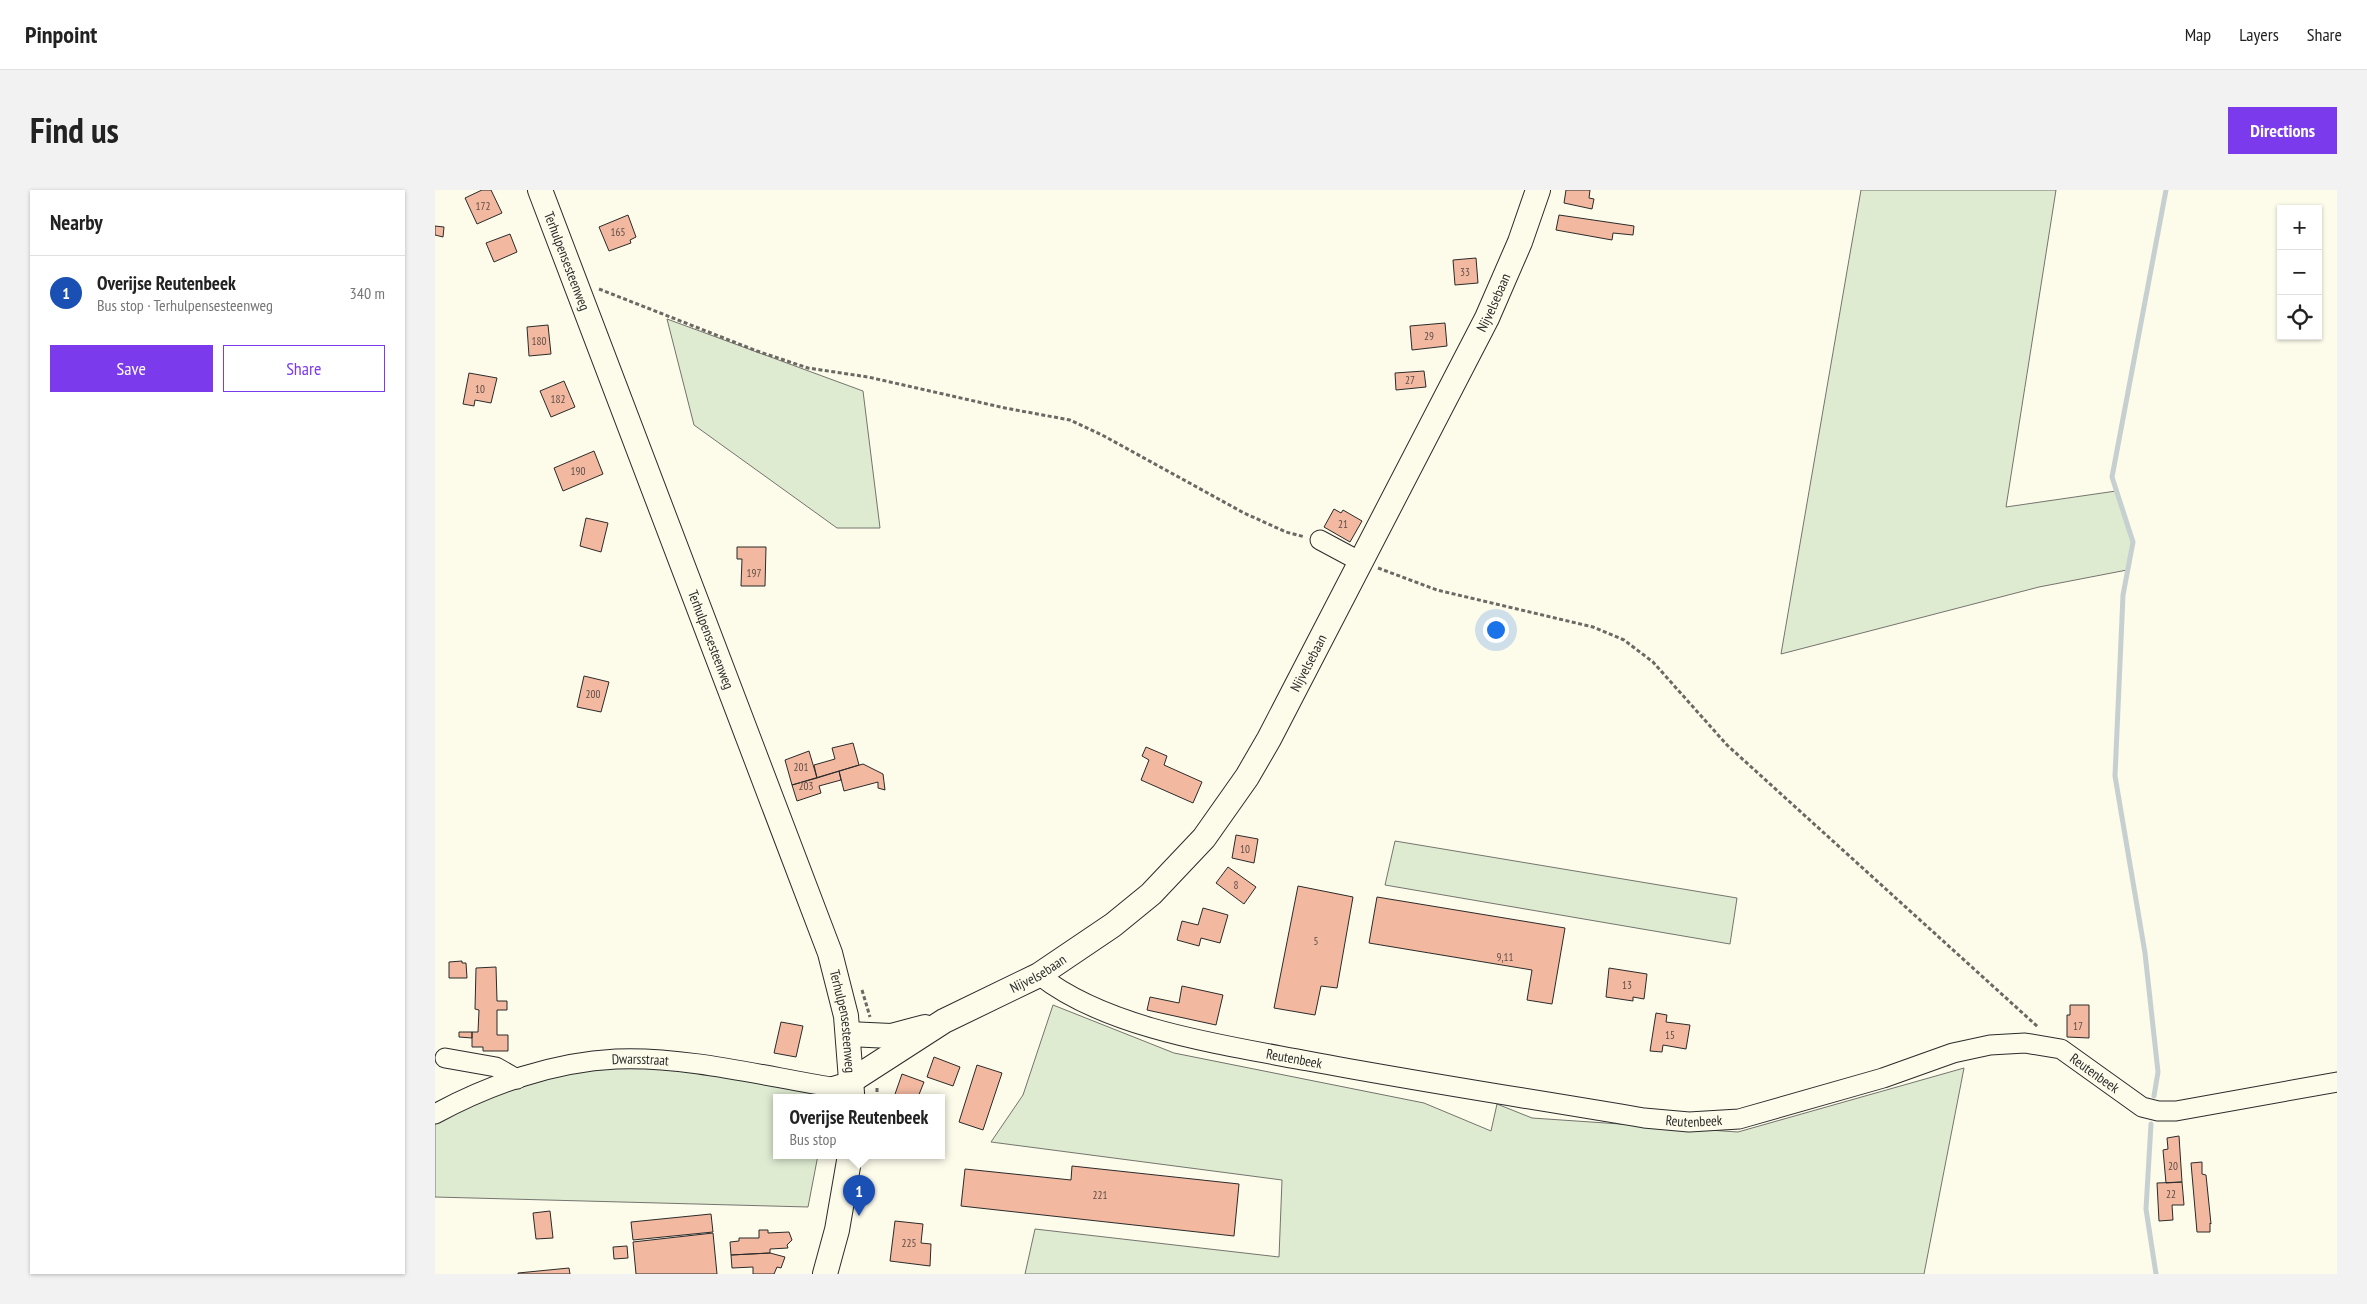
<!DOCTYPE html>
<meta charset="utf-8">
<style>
body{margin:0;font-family:"PT Sans Narrow",sans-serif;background:#f2f2f2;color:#222}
.controls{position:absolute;right:15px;top:15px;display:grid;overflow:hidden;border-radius:0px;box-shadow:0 1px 4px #0004}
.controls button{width:45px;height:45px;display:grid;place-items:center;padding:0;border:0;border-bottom:1px solid #e0e0e0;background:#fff;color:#222;font:25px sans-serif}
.you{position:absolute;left:1060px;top:439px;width:18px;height:18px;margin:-12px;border:4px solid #fff;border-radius:50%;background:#1a73e8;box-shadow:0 0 0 8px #1a73e833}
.badge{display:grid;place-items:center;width:32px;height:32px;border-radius:50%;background:#7c3aed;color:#fff;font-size:16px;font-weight:700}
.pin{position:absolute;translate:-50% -41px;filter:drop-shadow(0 1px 2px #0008)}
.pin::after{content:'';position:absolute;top:26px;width:18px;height:15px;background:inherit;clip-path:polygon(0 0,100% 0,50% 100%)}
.popup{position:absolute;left:338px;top:904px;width:172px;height:65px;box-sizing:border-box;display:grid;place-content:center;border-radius:0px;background:#fff;filter:drop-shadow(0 1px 4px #0005);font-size:16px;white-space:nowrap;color:#767676}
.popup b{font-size:19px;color:#222}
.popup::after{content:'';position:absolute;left:50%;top:100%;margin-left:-10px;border:10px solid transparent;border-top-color:#fff}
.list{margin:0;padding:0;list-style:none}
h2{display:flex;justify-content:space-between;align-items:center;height:65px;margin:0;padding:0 20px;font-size:21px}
h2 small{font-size:16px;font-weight:400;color:#767676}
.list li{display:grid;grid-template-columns:32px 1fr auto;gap:15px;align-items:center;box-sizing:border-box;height:75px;padding:0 20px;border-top:1px solid #e0e0e0}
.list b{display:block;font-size:19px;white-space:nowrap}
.list p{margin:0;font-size:16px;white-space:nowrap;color:#767676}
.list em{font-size:16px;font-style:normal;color:#767676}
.actions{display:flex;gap:10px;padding:15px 20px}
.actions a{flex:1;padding:11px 0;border:1px solid #7c3aed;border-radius:0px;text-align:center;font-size:18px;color:#7c3aed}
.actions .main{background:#7c3aed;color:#fff}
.icon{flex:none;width:28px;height:28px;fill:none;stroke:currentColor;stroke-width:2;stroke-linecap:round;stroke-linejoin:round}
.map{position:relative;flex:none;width:1902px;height:1084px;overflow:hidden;border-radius:0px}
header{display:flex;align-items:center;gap:30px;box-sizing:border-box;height:70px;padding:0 25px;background:#fff;border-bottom:1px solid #e0e0e0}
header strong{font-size:24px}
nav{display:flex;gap:28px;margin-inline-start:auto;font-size:18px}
.intro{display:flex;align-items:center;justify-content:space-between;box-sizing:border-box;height:120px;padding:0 30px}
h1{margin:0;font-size:35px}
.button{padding:12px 22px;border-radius:0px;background:#7c3aed;color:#fff;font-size:18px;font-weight:700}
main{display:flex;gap:30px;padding:0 30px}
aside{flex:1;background:#fff;border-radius:0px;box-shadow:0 1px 4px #0004}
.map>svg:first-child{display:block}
</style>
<header>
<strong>Pinpoint</strong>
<nav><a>Map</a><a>Layers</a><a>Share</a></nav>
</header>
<div class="intro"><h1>Find us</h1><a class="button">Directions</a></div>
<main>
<aside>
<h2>Nearby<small></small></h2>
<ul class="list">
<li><span class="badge" style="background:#1a4fb4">1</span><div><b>Overijse Reutenbeek</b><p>Bus stop · Terhulpensesteenweg</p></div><em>340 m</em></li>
</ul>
<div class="actions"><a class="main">Save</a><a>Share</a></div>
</aside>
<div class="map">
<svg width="1902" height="1084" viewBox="0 0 1902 1084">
<rect width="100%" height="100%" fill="#fdfbea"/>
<path fill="#deebd1" stroke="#74746e" d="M1426 0H1621L1571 317 1681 301 1698 352 1692 380 1604 397 1346 464Z
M232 129 428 201 445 338H402L259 235Z
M960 651 1302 708 1295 754 950 695Z
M618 815 739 863 989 913 1056 941 1062 914 1097 928 1303 942 1529 878 1489 1084H590L600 1039 844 1067 847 990 556 952 588 905Z
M157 876H234L395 903 394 907H342V965H383L373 1017 0 1007V929L50 906Z"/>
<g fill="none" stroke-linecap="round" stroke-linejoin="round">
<path stroke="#c7d0d0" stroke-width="5" d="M1719 906 1723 882 1710 763 1680 586 1688 405 1698 352 1677 287 1731 0
M1716 934 1711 1019 1721 1084"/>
</g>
<path fill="#f2b8a0" stroke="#2b2b2b" d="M47 0H56L67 23 42 34 30 8Z
M1131 0H1155L1154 8 1159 9 1157 19 1129 13Z
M193 25 201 47 195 50 196 53 174 61 164 37Z
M1124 25 1199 36 1198 45 1178 43 1177 50 1121 40Z
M0 36 9 37 8 47 0 45Z
M75 44 82 62 59 72 51 53Z
M1041 68 1043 93 1020 95 1018 70Z
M1010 133 1012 156 977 160 975 136Z
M113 135 116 164 94 166 92 137Z
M989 181 991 197 961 200 960 183Z
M34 183 62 188 56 213 40 210 39 216 28 214Z
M129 191 140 217 116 227 105 201Z
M159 261 168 284 128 301 119 278Z
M899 319 906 323 908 320 927 331 915 352 889 337Z
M151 328 173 333 166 362 145 356Z
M302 357H331L330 396H306L307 369H302Z
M149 486 174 492 166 522 142 517Z
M418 553 424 575 382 588 379 575 400 569 397 558Z
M711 557 732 566 729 575 767 592 758 613 706 590 714 570 707 566Z
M374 561 382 588 357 595 350 570Z
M428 574 448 584 450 600 443 598V592L409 601 404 581Z
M404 581 406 590 384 596 386 603 362 611 357 595Z
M801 645 823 649 819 673 797 668Z
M793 677 821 697 809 714 781 693Z
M863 696 918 707 902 798 886 796 880 825 839 818Z
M942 707 1130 738 1117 814 1092 810 1097 780 934 753Z
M768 718 793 725 785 753 766 748 764 756 742 750 747 731 763 735Z
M27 771V773H31L32 788H14V772Z
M61 777 62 811H72V820H62V845H73V861H48V857H37V842H43L44 820 40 819 41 778Z
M1174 778 1212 784 1209 809 1198 807V811L1171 807Z
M747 796 788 805 781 835 712 820 715 807 744 813Z
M1635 815H1654V848L1632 847V825H1635Z
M1221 823 1232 825 1231 832 1255 835 1251 859 1228 855 1227 862 1215 861Z
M346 832 368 836 361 867 339 863Z
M24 842H37V848L24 847Z
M499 867 525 877 518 896 492 887Z
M542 875 567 883 548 940 524 932Z
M467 884 489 892 483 907H459Z
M1744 946 1747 992 1731 993 1728 960 1733 959 1732 948Z
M1767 972V984L1771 985 1776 1034 1775 1033V1042H1762L1756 973Z
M637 976 804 994 799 1046 526 1016 530 979 636 990Z
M1747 992 1749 1015H1737L1738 1030 1724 1031 1722 993Z
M115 1021 118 1048 101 1049 98 1023Z
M276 1024 278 1042 198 1050 196 1032Z
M460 1031 488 1034 486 1053 496 1054 495 1076 455 1071Z
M324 1040H333V1043L354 1042 357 1050 352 1055 353 1058 335 1059V1063L296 1065 295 1052 304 1051V1048H324Z
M278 1043 282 1084H201L198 1052Z
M192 1056 193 1068 179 1069 178 1057Z
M335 1063 350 1067 346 1078 342 1077 339 1084H318V1077L297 1078 296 1065Z
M134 1078 135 1084H83V1083Z"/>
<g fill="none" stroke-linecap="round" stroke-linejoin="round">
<defs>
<g id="minor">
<path d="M885 350 926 372"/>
<path id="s1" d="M604 785C672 839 788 855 873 871 984 892 1097 909 1209 928L1254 932 1304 929 1448 888 1518 863 1555 855 1590 853 1626 859 1707 917 1723 921H1741L1902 892"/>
<path d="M10 868 61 877 82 889"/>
<path id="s2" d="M0 924C55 894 119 872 181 869 249 866 329 886 396 897L416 891"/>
</g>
<g id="major">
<path id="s3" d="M105 0 395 763 411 826 417 903"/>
<path d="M413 844 456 846 490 837"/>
<path id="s4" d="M416 891 509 831 604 785 678 735 716 704 769 648 812 587 834 549 1052 128 1085 52 1103 0"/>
<path d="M390 1084 402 1040 415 965"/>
</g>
</defs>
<use href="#minor" stroke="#2b2b2b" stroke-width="21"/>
<use href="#major" stroke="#2b2b2b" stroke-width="26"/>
<path stroke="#6a6964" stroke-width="3" stroke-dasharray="4 2.5" stroke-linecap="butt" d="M164 99 322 161 373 178 433 187 570 218 635 230 669 246 809 323 851 342 870 347
M943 378 1002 400 1158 437 1189 450 1218 472 1292 555 1603 837
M427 800 435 827
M442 898V907"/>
<use href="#minor" stroke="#fdfbea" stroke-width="19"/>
<use href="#major" stroke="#fdfbea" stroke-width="24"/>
</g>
<g text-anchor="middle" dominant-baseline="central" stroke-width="4" stroke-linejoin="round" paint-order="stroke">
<g font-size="11" fill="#5d4e48">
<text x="48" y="16">172</text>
<text x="183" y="42">165</text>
<text x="1030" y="82">33</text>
<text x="994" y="146">29</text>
<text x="104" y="151">180</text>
<text x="975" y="190">27</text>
<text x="45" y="199">10</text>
<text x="123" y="209">182</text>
<text x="143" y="281">190</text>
<text x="908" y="334">21</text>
<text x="319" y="383">197</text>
<text x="158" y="504">200</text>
<text x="366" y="577">201</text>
<text x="371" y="596">203</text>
<text x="810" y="659">10</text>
<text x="801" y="695">8</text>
<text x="881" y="751">5</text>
<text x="1070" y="767">9,11</text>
<text x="1192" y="795">13</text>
<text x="1643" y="836">17</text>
<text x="1235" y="845">15</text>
<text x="1738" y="976">20</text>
<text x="1736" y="1004">22</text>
<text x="665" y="1005">221</text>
<text x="474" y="1053">225</text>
</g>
<g font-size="14" fill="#2b2b2b" stroke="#fdfbea">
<text stroke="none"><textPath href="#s3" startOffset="76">Terhulpensesteenweg</textPath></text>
<text stroke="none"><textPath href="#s4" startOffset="1041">Nijvelsebaan</textPath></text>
<text stroke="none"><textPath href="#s3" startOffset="481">Terhulpensesteenweg</textPath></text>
<text stroke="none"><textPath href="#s4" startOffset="636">Nijvelsebaan</textPath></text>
<text stroke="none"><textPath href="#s4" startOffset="216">Nijvelsebaan</textPath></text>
<text stroke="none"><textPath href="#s3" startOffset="886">Terhulpensesteenweg</textPath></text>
<text stroke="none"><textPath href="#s1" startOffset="271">Reutenbeek</textPath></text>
<text stroke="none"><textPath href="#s2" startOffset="215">Dwarsstraat</textPath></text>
<text stroke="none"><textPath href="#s1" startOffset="1096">Reutenbeek</textPath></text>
<text stroke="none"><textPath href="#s1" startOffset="676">Reutenbeek</textPath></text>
</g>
</g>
</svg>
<div class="controls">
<button>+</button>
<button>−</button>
<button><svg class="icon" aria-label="locate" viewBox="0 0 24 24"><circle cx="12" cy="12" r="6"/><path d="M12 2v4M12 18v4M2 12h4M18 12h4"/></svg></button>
</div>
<div class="you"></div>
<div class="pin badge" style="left:424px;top:1026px;background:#1a4fb4">1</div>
<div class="popup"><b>Overijse Reutenbeek</b>Bus stop</div>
</div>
</main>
